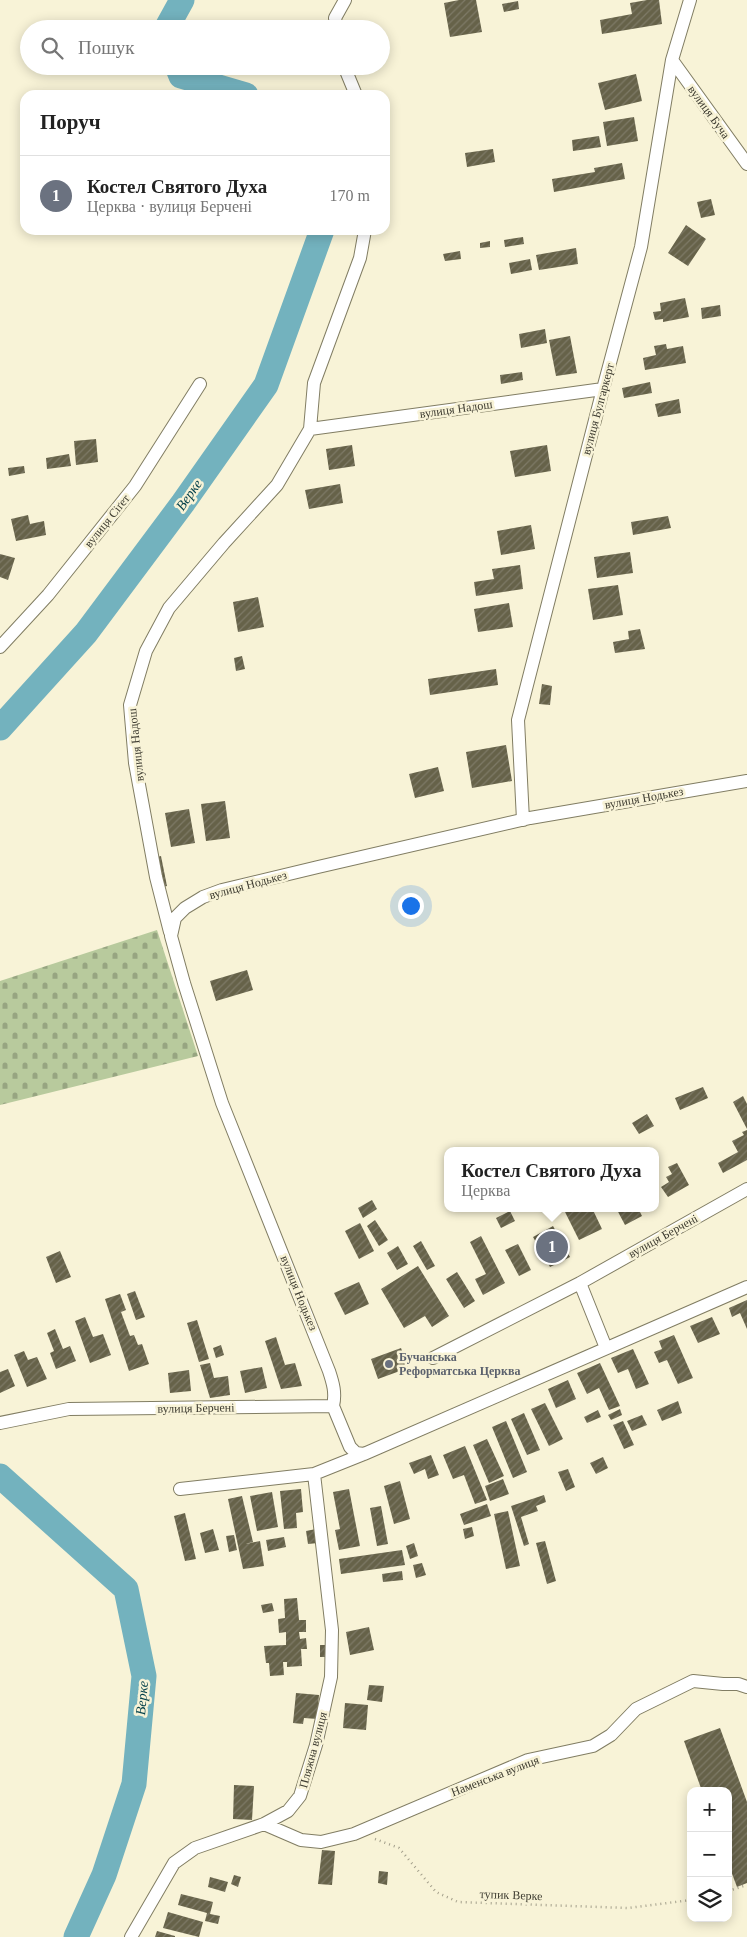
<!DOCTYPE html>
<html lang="uk">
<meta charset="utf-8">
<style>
body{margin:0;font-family:Georgia,serif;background:#f6f6f6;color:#222}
.controls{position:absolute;right:15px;bottom:15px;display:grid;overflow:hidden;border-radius:10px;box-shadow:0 2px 12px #0003}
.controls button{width:45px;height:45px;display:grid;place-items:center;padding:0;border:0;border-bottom:1px solid #e0e0e0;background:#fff;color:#222;font:25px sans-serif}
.you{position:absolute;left:410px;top:905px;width:18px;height:18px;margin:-12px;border:4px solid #fff;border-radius:50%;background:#1a73e8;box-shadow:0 0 0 8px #1a73e833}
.badge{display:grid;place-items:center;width:32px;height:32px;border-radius:50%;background:#b43c91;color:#fff;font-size:16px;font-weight:700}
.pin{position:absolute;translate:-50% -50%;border:2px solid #fff;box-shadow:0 1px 5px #0006}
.popup{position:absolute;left:444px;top:1147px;width:215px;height:65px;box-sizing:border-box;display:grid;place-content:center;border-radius:10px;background:#fff;filter:drop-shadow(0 1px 4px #0005);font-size:16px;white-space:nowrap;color:#767676}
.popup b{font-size:19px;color:#222}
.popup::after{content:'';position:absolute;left:50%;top:100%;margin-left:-10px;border:10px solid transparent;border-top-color:#fff}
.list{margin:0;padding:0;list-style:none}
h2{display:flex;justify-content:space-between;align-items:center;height:65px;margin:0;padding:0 20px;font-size:21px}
h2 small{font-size:16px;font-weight:400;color:#767676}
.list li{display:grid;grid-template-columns:32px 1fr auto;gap:15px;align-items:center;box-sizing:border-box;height:80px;padding:0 20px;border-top:1px solid #e0e0e0}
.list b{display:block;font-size:19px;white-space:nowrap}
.list p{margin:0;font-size:16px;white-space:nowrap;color:#767676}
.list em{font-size:16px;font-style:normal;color:#767676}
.icon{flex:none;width:28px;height:28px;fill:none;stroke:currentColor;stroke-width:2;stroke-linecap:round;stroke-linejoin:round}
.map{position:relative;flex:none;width:747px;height:1937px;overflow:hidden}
.search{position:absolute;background:#fff;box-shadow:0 2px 12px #0003;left:20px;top:20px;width:370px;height:55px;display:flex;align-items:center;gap:12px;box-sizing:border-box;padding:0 18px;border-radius:28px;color:#767676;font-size:19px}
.panel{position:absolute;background:#fff;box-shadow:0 2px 12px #0003;left:20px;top:90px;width:370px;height:145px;border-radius:15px}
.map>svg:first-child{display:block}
</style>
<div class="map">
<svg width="747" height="1937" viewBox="0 0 747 1937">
<defs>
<pattern id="cemetery-stones" width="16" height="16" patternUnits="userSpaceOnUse" patternTransform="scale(1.25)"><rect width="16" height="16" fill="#b8ca9d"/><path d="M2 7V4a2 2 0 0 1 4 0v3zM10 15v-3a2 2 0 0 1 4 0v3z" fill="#97a581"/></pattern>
<pattern id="building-hatch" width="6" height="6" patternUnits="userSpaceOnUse" patternTransform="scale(1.25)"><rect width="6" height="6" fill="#666249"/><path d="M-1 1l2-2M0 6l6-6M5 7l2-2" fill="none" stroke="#7e7a67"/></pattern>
</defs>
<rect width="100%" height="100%" fill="#f8f3d7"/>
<path fill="url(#cemetery-stones)" d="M157 930 198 1056 0 1105V981Z"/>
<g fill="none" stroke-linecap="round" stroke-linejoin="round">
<path stroke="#73b2be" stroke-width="25" d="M166 29 182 0
M177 66 181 76 246 95
M0 728 86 633 183 503 266 385 322 230
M0 1476 126 1589 144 1676 134 1784 104 1875 76 1937"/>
</g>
<path fill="url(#building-hatch)" d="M459 0H476L482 32 450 37 444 3Z
M647 0H659L662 24 602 34 600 20 632 14 630 3Z
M518 1 519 9 504 12 502 4Z
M636 74 642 101 605 110 598 83Z
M634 117 638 141 607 146 603 122Z
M599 136 601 147 573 151 572 140Z
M493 149 495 162 467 167 465 153Z
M622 163 625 179 554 192 552 179 595 172 594 168Z
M711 199 715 215 701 218 697 202Z
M686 225 706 239 688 266 668 253Z
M523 237 524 244 505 247 504 240Z
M490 241V247L480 248V243Z
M576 248 578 264 539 270 536 255Z
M460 251 461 259 445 261 443 254Z
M530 259 532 270 511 274 509 263Z
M685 298 689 317 663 322V319L655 320 653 312 661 311 660 303Z
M720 305 721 316 702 319 701 308Z
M545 329 547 343 521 348 519 334Z
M570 336 577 373 556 376 549 340Z
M666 344 667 349 683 346 686 363 645 370 643 358 656 355 654 346Z
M522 372 523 380 501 384 500 375Z
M650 382 652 393 624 398 622 388Z
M679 399 681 413 658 417 655 404Z
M96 439 98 462 76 465 74 441Z
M352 445 355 466 329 470 326 449Z
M547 445 551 471 515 477 510 451Z
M69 454 71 466 47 469 46 458Z
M24 466 25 473 9 476 8 468Z
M340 484 343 503 309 509 305 490Z
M28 515 30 524 44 521 46 535 16 541 11 519Z
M668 516 671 528 633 535 631 522Z
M531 525 535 549 501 555 497 531Z
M630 552 633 573 597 578 594 557Z
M0 554 15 558 8 580 0 577Z
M520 565 523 589 476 596 474 582 494 579 492 569Z
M618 585 623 615 593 620 588 589Z
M258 597 264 627 238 632 233 602Z
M509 603 513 627 478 632 474 609Z
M640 629 645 649 615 653 613 642 629 639 628 631Z
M242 656 245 669 236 671 234 658Z
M496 669 498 685 430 695 428 679Z
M542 684 552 686 550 705 539 704Z
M506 745 512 781 472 788 466 752Z
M438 767 444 791 415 798 409 774Z
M225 801 230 838 206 841 201 804Z
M189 809 195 843 171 847 165 813Z
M161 856 167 886 163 887 157 857Z
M247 970 253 990 216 1001 210 981Z
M703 1087 708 1098 680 1110 675 1098Z
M743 1096 747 1104V1129L733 1102Z
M647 1114 654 1126 639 1134 632 1123Z
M747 1130V1160L723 1173 718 1163 738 1152 732 1141 744 1135 742 1132Z
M677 1163 689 1185 668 1197 661 1187 669 1182 666 1177 672 1174 668 1167Z
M372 1200 377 1209 363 1218 358 1208Z
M563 1208H592L602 1229 579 1240Z
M616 1208H638L642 1216 625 1225Z
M510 1211 515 1221 501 1228 496 1218Z
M375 1220 388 1240 379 1246 367 1226Z
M360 1223 374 1251 359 1259 345 1231Z
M553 1226 570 1257 550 1267 533 1237Z
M481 1236 505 1283 483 1295 475 1279 486 1274 470 1242Z
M421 1241 435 1266 427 1270 413 1246Z
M518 1244 531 1270 519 1276 505 1250Z
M398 1246 408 1264 397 1270 387 1253Z
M60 1251 71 1277 56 1283 46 1257Z
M418 1266 449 1316 432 1327 425 1316 404 1328 381 1289Z
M457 1272 475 1301 464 1308 446 1279Z
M359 1282 369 1304 345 1315 334 1293Z
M135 1291 145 1317 136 1320 127 1294Z
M120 1294 126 1310 121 1312 130 1336 134 1335 138 1345 142 1344 149 1364 129 1371 105 1299Z
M747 1300V1329L740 1313 732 1317 729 1308Z
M85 1317 93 1337 103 1334 111 1355 90 1363 75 1321Z
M712 1317 720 1334 698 1343 690 1326Z
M197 1320 209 1359 199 1362 187 1323Z
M55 1329 63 1349 70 1346 76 1361 56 1369 50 1353 54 1351 47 1333Z
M674 1335 693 1378 678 1384 667 1360 659 1363 654 1352 662 1349 659 1341Z
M276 1337 285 1365 295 1363 302 1386 281 1389 265 1341Z
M221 1345 224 1355 216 1358 213 1348Z
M401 1348 408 1368 378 1379 371 1359Z
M633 1349 649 1384 636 1389 628 1369 618 1373 611 1358Z
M24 1351 28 1360 37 1357 47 1379 27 1387 14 1355Z
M210 1363 214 1378 228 1376 230 1395 210 1398 200 1365Z
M600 1363 620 1406 609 1410 599 1388 587 1394 577 1373Z
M262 1367 267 1388 245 1393 240 1371Z
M8 1369 15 1386 0 1393V1372Z
M189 1370 191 1391 170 1393 168 1373Z
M568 1380 576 1399 556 1408 548 1389Z
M678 1401 682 1413 662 1421 657 1410Z
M545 1403 563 1439 549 1446 531 1409Z
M620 1409 622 1415 611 1420 608 1415Z
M598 1410 601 1417 587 1423 584 1417Z
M524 1413 540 1450 527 1455 511 1419Z
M642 1415 647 1425 632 1431 627 1421Z
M506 1421 527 1472 513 1478 492 1427Z
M623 1421 634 1445 624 1449 613 1425Z
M487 1439 504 1476 489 1483 473 1445Z
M465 1446 487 1500 475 1504 464 1475 453 1479 443 1455Z
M431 1455 439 1475 428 1479 425 1469 414 1474 409 1463Z
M603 1457 608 1468 596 1474 590 1463Z
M568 1469 575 1487 566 1491 558 1472Z
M503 1479 509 1494 490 1501 485 1486Z
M400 1481 410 1519 394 1524 384 1486Z
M301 1489 303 1512 296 1513 297 1528 284 1529 280 1491Z
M349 1489 360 1546 339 1550 335 1530 340 1529 333 1492Z
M272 1492 278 1527 257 1531 250 1496Z
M544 1495 546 1502 536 1506 538 1511 521 1517 529 1544 524 1546 511 1506Z
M242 1496 253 1542 246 1544 260 1541 264 1566 243 1569 228 1499Z
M487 1504 491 1516 464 1525 460 1514Z
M381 1506 388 1544 377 1546 370 1508Z
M508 1511 520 1566 506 1569 494 1514Z
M185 1513 196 1559 185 1561 174 1516Z
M472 1527 474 1536 465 1539 463 1529Z
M213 1529 219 1550 205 1553 200 1533Z
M316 1529 318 1543 308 1544 306 1531Z
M234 1535 237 1550 229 1552 226 1536Z
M284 1537 286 1547 268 1551 266 1540Z
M545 1541 556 1581 547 1584 536 1543Z
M414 1543 418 1556 410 1559 406 1546Z
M402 1550 405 1565 341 1574 339 1559Z
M422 1563 426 1575 416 1578 413 1565Z
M402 1571 403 1580 383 1582 382 1574Z
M297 1598 299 1620H306V1632H299L300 1639 306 1638 307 1649H301L302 1666 287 1667V1662H283L284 1675 270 1676 269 1663H266L264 1646 286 1645V1632L279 1633 278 1619 285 1618 284 1599Z
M272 1603 274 1611 263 1613 261 1605Z
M369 1627 374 1650 350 1655 346 1632Z
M320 1645H325V1657H320Z
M369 1685 384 1686 382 1702 367 1700Z
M296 1693 319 1695 317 1719 304 1718 303 1724 293 1723Z
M345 1703 368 1705 366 1730 343 1728Z
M720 1728 747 1802V1883L737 1887 728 1863V1791H702L684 1741Z
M234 1785 254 1786 252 1820 233 1819Z
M322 1850 335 1851 332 1885 318 1884Z
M379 1871 388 1872 387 1885 378 1883Z
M234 1875 241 1877 238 1887 231 1884Z
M210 1877 228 1882 225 1892 208 1887Z
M181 1894 213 1902 210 1914 220 1916 218 1924 205 1921 207 1913 178 1905Z
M168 1912 203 1922 199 1937 163 1928Z
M157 1931 175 1936V1937H155Z"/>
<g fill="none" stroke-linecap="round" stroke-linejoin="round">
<defs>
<path id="minor" d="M337 29 335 18 345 0
M672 60 747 164
M344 66 356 95
M310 429 314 383 360 258 365 230
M0 647 48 595 135 486 200 384
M523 820 518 720 603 389 641 247 672 60 690 0
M170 932 156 877 135 763 130 705 146 651 169 608 224 543 277 485 310 429 603 389
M606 1348 580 1283 747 1189
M433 1358 580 1283
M333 1406C336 1393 333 1383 329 1371L222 1103 184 983 171 936 175 918 185 908 203 897 222 890 318 867 530 818 747 781
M0 1423 69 1409 333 1406 350 1447 356 1453 364 1454
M180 1489 314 1474 364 1454 747 1287
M264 1824 301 1840 321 1842 354 1834 528 1760 593 1746 611 1735 636 1709 693 1681 723 1684H738L747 1687
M131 1937 174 1863 195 1848 264 1824 288 1811 300 1796 316 1745 331 1677 332 1630 314 1474"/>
</defs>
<use href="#minor" stroke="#817d63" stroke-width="14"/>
<path stroke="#a39f8b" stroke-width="2.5" stroke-dasharray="1 4" stroke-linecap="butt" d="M375 1839 399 1848 436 1892 458 1902 628 1908 691 1900
M728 1891 747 1885"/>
<use href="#minor" stroke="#fff" stroke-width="12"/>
</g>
<circle fill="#6b7280" stroke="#f8f3d7" stroke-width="2" cx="389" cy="1364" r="5"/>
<g text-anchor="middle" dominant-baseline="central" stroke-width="5" stroke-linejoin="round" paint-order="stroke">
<g font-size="12" fill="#3e3c31" stroke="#f8f3d7">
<text transform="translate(709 112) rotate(54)">вулиця Буча</text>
<text transform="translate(456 409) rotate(-8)">вулиця Надош</text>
<text transform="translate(598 409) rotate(-75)">вулиця Булгаркерт</text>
<text transform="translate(107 521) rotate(-51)">вулиця Сіґет</text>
<text transform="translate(136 745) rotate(-96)">вулиця Надош</text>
<text transform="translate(644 798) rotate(-10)">вулиця Нодькез</text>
<text transform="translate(248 885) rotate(-15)">вулиця Нодькез</text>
<text transform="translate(663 1236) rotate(-29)">вулиця Берчені</text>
<text transform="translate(299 1293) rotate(68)">вулиця Нодькез</text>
<text transform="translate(196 1408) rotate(-1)">вулиця Берчені</text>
<text transform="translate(313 1750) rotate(-75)">Пляжна вулиця</text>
<text transform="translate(495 1776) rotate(-21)">Наменська вулиця</text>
<text transform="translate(511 1895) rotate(2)">тупик Верке</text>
</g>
<g font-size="12" font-weight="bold" fill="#5b616d" stroke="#f8f3d7" text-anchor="start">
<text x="399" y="1357">Бучанська<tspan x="399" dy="14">Реформатська Церква</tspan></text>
</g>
<g font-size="14" font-style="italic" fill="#04414b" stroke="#f8f3d7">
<text transform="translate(189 495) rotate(-55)">Верке</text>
<text transform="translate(142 1698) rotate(-85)">Верке</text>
</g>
</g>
</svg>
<div class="controls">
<button>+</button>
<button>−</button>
<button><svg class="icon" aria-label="layers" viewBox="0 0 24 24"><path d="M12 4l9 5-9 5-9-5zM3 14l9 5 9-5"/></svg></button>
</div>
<div class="you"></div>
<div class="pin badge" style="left:552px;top:1247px;background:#6b7280">1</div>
<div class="popup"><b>Костел Святого Духа</b>Церква</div>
<div class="search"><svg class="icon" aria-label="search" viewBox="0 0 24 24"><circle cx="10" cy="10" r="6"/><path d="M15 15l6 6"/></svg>Пошук</div>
<section class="panel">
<h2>Поруч<small></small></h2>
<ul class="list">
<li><span class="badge" style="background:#6b7280">1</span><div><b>Костел Святого Духа</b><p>Церква · вулиця Берчені</p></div><em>170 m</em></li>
</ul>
</section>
</div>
